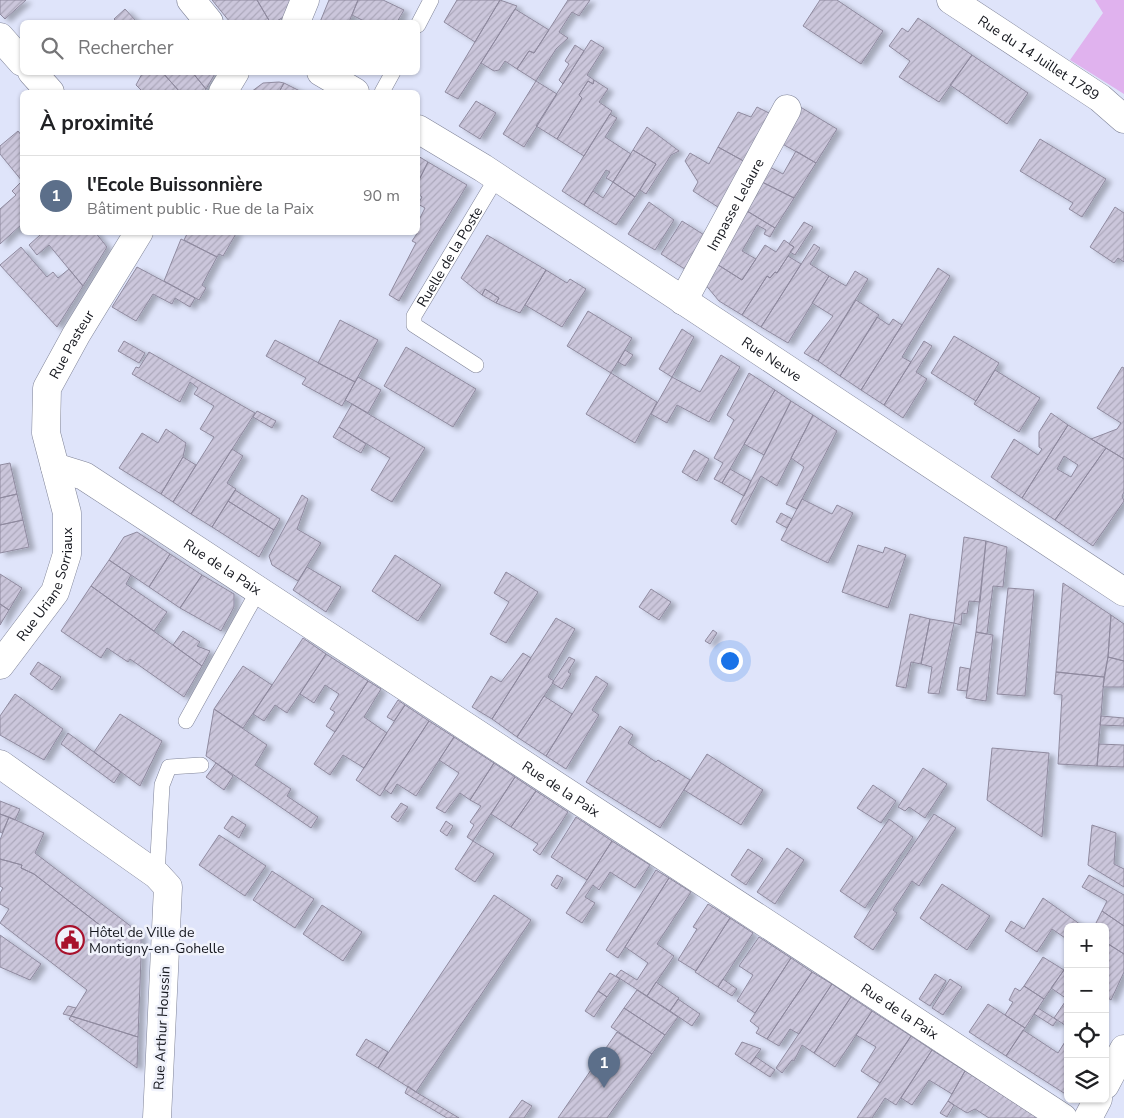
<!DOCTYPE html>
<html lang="fr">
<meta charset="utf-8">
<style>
body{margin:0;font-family:"Nunito Sans",sans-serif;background:#f2f2f2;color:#202124}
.controls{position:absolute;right:15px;bottom:15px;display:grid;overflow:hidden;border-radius:8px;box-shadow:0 1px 4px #0004}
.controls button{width:45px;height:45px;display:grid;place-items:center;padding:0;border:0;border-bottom:1px solid #e0e0e0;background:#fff;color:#202124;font:25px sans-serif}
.you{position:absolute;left:729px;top:660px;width:18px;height:18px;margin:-12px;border:4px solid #fff;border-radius:50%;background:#1a73e8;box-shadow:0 0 0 8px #1a73e833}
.badge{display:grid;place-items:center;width:32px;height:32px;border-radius:50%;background:#a8112c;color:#fff;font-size:16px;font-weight:700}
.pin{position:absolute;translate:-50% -41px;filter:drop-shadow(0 1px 2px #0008)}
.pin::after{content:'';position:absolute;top:26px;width:18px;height:15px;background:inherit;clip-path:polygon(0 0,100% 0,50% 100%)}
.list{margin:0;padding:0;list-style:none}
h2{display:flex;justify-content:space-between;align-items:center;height:65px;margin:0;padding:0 20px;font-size:21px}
h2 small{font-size:16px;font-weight:400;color:#757577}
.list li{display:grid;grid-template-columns:32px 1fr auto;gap:15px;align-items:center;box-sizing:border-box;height:80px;padding:0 20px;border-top:1px solid #e0e0e0}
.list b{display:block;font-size:19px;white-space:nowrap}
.list p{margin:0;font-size:16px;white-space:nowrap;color:#757577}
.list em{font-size:16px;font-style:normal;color:#757577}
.icon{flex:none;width:28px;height:28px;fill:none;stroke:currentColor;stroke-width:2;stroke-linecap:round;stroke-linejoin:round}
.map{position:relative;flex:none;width:1124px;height:1118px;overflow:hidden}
.search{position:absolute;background:#fff;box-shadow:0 1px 4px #0004;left:20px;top:20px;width:400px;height:55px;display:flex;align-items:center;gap:12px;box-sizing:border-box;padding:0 18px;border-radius:8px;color:#757577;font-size:19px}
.panel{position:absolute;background:#fff;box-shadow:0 1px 4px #0004;left:20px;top:90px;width:400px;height:145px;border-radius:8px}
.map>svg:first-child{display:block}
</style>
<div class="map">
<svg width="1124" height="1118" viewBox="0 0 1124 1118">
<defs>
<pattern id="building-hatch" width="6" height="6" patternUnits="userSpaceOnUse" patternTransform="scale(1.25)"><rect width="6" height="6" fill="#cbc6db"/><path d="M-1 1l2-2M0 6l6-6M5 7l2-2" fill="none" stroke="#ada9bc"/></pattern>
<filter id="shadow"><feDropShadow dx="5.5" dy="3" stdDeviation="2.5" flood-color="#0004"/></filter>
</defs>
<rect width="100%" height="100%" fill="#dfe4fa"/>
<path fill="#e0b2ee" d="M1095 0H1124V94L1070 60 1103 13Z"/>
<path fill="url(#building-hatch)" stroke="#8f8a9f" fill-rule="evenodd" filter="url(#shadow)" d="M0 0H26L5 19 0 14Z
M212 0H257L270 22H230Z
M257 0H298L294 11 275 22H270Z
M329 0H358L349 22H320Z
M358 0H383L404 10 397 22H366L352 15Z
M457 0H500L475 42 444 22Z
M500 0 517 6 458 99 445 92Z
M568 0H590L579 16 572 12 559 32 568 38 556 49 536 81 517 69 529 51 534 53Z
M820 0H837L883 31 861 64 803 26Z
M125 9 137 22H117L114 19Z
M515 9 549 30 534 53 529 51 517 69 505 61 499 70 494 71 481 63Z
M918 18 972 55 939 102 899 77 910 61 889 46 902 28 908 32Z
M591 40 604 48 587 75 594 80 593 84 588 81 579 95 582 98 557 139 536 126Z
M575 45 584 51 563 84 559 80 569 64 565 61Z
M972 55 1028 93 1007 124 950 85Z
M143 72H162L180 92H143L136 85Z
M162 72H192L206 89 204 92H180Z
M192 72H216L206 89Z
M594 80 608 89 599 102 612 111 584 156 557 139 582 98 579 95 588 81 593 84Z
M536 81 557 94 524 147 503 134Z
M279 82 284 83 279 92H251L263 83Z
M284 83 302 92H279Z
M476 101 496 113 480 139 459 126Z
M797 105 837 129 816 163 779 142Z
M757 107 775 116 749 164 718 147 738 112 751 117Z
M610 114 617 118 605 137 631 154 613 182 606 178 610 172 606 170 584 205 562 191Z
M647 127 679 151 671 155 646 194 640 190 656 164 633 150Z
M18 131 22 136V181L0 154V146Z
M1040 139 1106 179 1082 217 1069 209 1073 203 1020 171Z
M718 147 749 164 724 211 693 191 698 182 685 161 690 153 709 164Z
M633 150 656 164 635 197 613 182Z
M796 151 816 163 794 198 758 180 766 165 783 174Z
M418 156 428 162 418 182Z
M428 162 467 185 424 256 399 301 389 295 416 243 412 241 418 232V222L425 208 418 204 422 197 418 194V182Z
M758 180 794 198 775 228 742 208Z
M22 181V224L0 244V209L16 195 12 191Z
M613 182 635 197 616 225 584 205 593 191 603 198Z
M649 202 674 220 655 250 628 234Z
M1115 207 1124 213V262L1118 258 1114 263 1090 247Z
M742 208 775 228 770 237 764 234 766 230 757 225 742 251 756 259 742 280 712 261Z
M682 221 709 238 691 273 661 254Z
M804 222 813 227 795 255 790 252 794 247 789 244Z
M38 232H95L107 247 83 286 49 245 37 255 29 245 40 235Z
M188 232H237L223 256 219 254 217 257 184 240Z
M487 235 546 270 520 313 496 303 499 298 485 289 482 295 461 278Z
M181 239 217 257 202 285 206 288 199 300 164 281Z
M784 240 794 247 777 273 775 272 770 278 767 276 742 315 719 301 704 283 715 263 742 280 765 245 776 252Z
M814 244 820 248 810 264 829 276 788 343 761 327Z
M21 247 47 277 53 272 58 278 69 269 83 286 57 327 0 265Z
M788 256 801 264 761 327 742 315 767 276 770 278 775 272 777 273Z
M137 267 195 298 190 307 175 298 172 304 153 294 136 321 112 307Z
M938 268 950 276 902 357 911 362 884 405 861 390Z
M546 270 567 283 570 279 586 289 562 327 525 305Z
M855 271 868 279 818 361 804 353 833 316 812 303 829 276 846 286Z
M485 289 499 298 496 303 482 295Z
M856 300 879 315 840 376 818 361Z
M588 311 632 338 611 373 567 346Z
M877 317 889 325 893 319 902 325 861 390 840 376Z
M340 320 378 340 355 382 318 363Z
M682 329 694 337 672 377 659 369Z
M954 336 999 363 976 401 931 373Z
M275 340 355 382 342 406 302 384 306 378 266 356Z
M124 341 145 353 139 363 118 351Z
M924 341 932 346 916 372 927 379 903 418 884 405Z
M406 347 476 389 453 427 384 386Z
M625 350 633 355 625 366 618 362Z
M149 352 255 413 191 514 173 502 214 437 200 429 214 406 194 394 198 388 190 382 180 402 132 374 136 367 139 368Z
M721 355 740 367 709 422 677 405 667 423 651 414 672 377 700 392Z
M1122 367 1124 368V459L1091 439 1117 429 1121 423 1097 408Z
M995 370 1040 398 1019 432 974 404Z
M611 373 657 402 635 443 586 414Z
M749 373 775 390 722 483 714 479 723 463 714 458 734 420 727 415Z
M358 377 381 390 368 413 345 400Z
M775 390 791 401 764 455 744 444Z
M791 401 813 415 777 486 761 476 736 525 731 521Z
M352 404 425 448 392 502 371 490 390 458 339 427Z
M257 411 276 421 272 428 253 417Z
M1051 413 1068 425 1022 498 991 477 1014 439 1038 455 1042 449 1039 447V432Z
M813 415 837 431 797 509 786 504 804 467 791 458Z
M1068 425 1106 448 1055 520 1022 498ZM1064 456 1078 465 1071 477 1057 469Z
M339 427 366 444 361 453 333 437Z
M166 429 186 443 183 457 161 494 119 468 142 433 158 443Z
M1106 448 1124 459V492L1122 496 1124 501 1093 546 1055 520Z
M232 449 243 456 227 483 236 489 212 527 191 514Z
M694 450 709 459 697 481 682 472Z
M183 457 196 465 173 502 161 494Z
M10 463 17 494 0 498V465Z
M730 469 751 481 744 496 722 483Z
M235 490 280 519 274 530 228 501Z
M17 494 23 520 0 525V498Z
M302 495 308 499 297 529 321 543 298 581 272 565 269 556Z
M802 499 832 514 837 505 853 513 828 563 781 540Z
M228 501 274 530 259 557 212 527Z
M781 513 792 519 787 528 776 522Z
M23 520 29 547 0 553V525Z
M137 532 170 554 149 587 109 560 124 537Z
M964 537 986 541 980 602 969 601 967 614 962 613 961 625 954 623Z
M986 541 1007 547 1003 587 993 586 987 634 976 632Z
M858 545 883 553 885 547 906 555 888 608 842 592Z
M170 554 202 575 180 608 149 587Z
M395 555 441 585 418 621 372 591Z
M109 560 131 575 126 584 167 612 154 631 91 586Z
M307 567 341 587 326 612 293 590Z
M506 572 538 592 506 643 490 634 509 602 494 593Z
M0 574 22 588 9 610 0 604Z
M202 575 234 594V607L221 631 180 608Z
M1063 583 1111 615 1108 657 1104 677 1056 672Z
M91 586 202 666 184 697 130 659 128 662 107 648 101 658 61 631Z
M1008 588 1034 590 1025 696 997 694Z
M651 589 671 602 659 620 639 607Z
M0 604 9 610 0 625Z
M910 614 930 619 921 664 911 662 906 688 896 686Z
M1111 615 1124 624V661L1108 657Z
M556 618 575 629 548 677 554 681 517 737 492 719Z
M930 619 954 623 939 694 928 693 932 667 921 664Z
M713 630 717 633 710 644 705 641Z
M183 631 200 642 197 646 210 651 202 666 173 645Z
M976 632 993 635 986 701 966 698Z
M303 638 326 654 287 713 275 705 264 721 253 714Z
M523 653 531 658 492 719 472 707 491 676 501 682Z
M326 654 368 681 335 732 326 726 335 712 330 709 339 694 325 685 314 703 300 694Z
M569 657 575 660 568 672 571 674 562 689 552 683Z
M1108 657 1124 661V687H1103Z
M38 662 61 677 52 690 30 674Z
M243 666 272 685 243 728 214 709Z
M960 667 970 669 967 691 957 690Z
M1056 672 1104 677 1097 766 1058 764 1062 695 1054 694Z
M596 676 608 684 592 710 599 715 566 769 546 756Z
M368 681 381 689 364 717 387 733 364 768 343 755 330 775 314 764Z
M15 694 63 729 44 760 0 735V716Z
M544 696 572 714 546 756 517 737Z
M398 700 405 705 394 721 387 717Z
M405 705 429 721 380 796 356 780Z
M214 709 267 745 255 765 291 789 287 796 318 817 311 828 206 756Z
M120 714 162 741 140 786 94 752Z
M1101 716 1124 718V726L1100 725Z
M429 721 454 737 416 796 397 784 391 794 384 789Z
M620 726 633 735 628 743 656 762 658 760 690 780 660 828 586 782Z
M68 733 121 772 114 783 61 744Z
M454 737 494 763 470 800 460 793 445 813 436 808 459 773 439 760Z
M1099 744 1124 745V767L1097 766Z
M992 748 1049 753 1042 837 987 800Z
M707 754 763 790 741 825 684 790Z
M216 763 233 776 224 790 206 777Z
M494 763 515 777 473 841 467 837 474 825 470 822 481 806 470 800Z
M923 768 947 784 925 818 909 807 905 811 898 807Z
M515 777 536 791 511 827 491 814Z
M873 785 896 801 881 823 857 808Z
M536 791 568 812 540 855 533 850 538 844 511 827Z
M0 801 20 809 15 820 0 814Z
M401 803 408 807 398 822 391 817Z
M0 814 9 817 2 833 0 832Z
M934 814 956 828 919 886 912 881 893 910 897 913 873 950 854 937 877 899Z
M232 816 246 825 239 838 224 828Z
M9 817 44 833 35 853 141 934V957L34 874 21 868 22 865 0 859V840Z
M576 817 612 841 587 880 551 857Z
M889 819 913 837 865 908 840 891Z
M446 821 453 826 447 836 440 831Z
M1092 825 1116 833 1114 864 1124 869V887L1088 865Z
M219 835 266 866 245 896 199 865Z
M473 841 494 854 475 882 455 869Z
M612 841 650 865 635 888 610 872 599 890 593 885 585 897 595 903 582 923 566 913Z
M787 848 804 860 775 904 757 892Z
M748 849 763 859 746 885 731 875Z
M0 859 22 865 21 868 34 874 141 957 138 1037 71 1016 87 990 0 923 9 909 0 904V893L3 888 0 886Z
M656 870 669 878 618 958 606 950Z
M272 871 314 899 295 928 253 900Z
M557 875 563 878 557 889 551 885Z
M1089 875 1124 895V926L1102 911 1107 901 1082 887Z
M669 878 691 892 657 944 674 956 647 996 616 976 621 970 637 980 648 963 625 947Z
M942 884 990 916 967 950 920 918Z
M494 895 531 920 416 1092 378 1068Z
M1043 898 1084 927H1068V940L1052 929 1037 952 1005 931 1011 921 1024 929Z
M708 904 730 918 696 971 678 960 697 929 693 927Z
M322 905 362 932 343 961 303 934Z
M1102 911 1124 926V954L1105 942V927H1094Z
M730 918 753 933 718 987 695 972Z
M0 935 41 964 30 980 0 967Z
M759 937 791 958 755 1013 737 1001 753 975 739 966Z
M1105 942 1124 954V972L1111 1000 1105 996Z
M1043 957 1064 970 1044 999 1024 986Z
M791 958 812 972 767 1039 756 1033 759 1028 750 1021Z
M1064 970 1068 973V1027L1054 1018 1067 999 1051 988Z
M812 972 832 984 799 1034 790 1029 779 1046 767 1039Z
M610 973 620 979 607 997 598 991Z
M935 974 946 981 930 1006 919 999Z
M723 979 737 989 732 996 718 987Z
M950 979 962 987 943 1015 932 1008Z
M656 982 679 998 670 1011 647 996Z
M832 984 851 997 814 1053 802 1045 794 1061 792 1060 782 1073 776 1068Z
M1024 986 1044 999 1025 1028 1005 1015 1013 1002 1009 1000 1015 988 1020 991Z
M637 990 678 1017 665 1035 624 1008Z
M598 991 607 997 594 1017 585 1011Z
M851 997 872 1011 835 1067 814 1053Z
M678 999 700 1014 692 1026 670 1011Z
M988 1004 1025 1028 1006 1056 969 1032Z
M68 1006 76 1008 71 1016 63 1014Z
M624 1008 665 1035 652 1054 611 1027Z
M1038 1008 1057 1020 1053 1026 1034 1014Z
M872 1011 911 1036 880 1083 861 1071 876 1047 856 1035Z
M71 1016 138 1037 137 1068 69 1019Z
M1023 1030 1058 1053 1068 1037 1067 1095 1006 1056Z
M617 1032 652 1054 607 1118H558Z
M911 1036 932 1050 896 1105 885 1098 872 1118H857Z
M366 1039 388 1052 378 1068 356 1055Z
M742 1042 761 1049 750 1064 735 1054Z
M932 1050 965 1071 952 1094 929 1080 912 1105 901 1098Z
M756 1057 775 1070 770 1077 750 1064Z
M965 1071 1038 1118H989L975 1109 967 1113 954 1105 948 1101Z
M408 1086 416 1092 459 1118H447L405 1093Z
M522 1100 532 1106 524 1118H509Z
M948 1101 954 1105 947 1117 940 1113Z"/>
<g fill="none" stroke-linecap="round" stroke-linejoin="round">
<defs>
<g id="service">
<path d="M418 25 431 0"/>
<path d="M382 92 393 72"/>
<path id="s1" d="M476 365 414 325V316L497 177"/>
<path d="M186 721 258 591"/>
<path d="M157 875 162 785 169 767 201 765"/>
</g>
<g id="minor">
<path d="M191 0 209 22"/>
<path id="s2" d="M951 0 1100 98 1124 119"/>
<path d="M296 22 305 0"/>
<path d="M0 37 22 62"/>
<path d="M32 72 50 92"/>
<path d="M321 72 355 92"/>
<path d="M223 92 235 72"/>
<path id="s3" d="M418 129 483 168 1124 592"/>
<path id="s4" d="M683 301 787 109"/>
<path id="s5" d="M55 467 84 476 1063 1118"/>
<path id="s6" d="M0 665 55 592 67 554V513L46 433 47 388 76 335 139 232"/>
<path d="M0 764 157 875 168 887 157 1118"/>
</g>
<path id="tertiary" d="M1105 1085 1124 1049
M1088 1118 1098 1099"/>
</defs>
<use href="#service" stroke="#7f8397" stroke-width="16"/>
<use href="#minor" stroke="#7f8397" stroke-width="29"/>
<use href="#tertiary" stroke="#7f8397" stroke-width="29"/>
<use href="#service" stroke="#fff" stroke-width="15"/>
<use href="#minor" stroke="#fff" stroke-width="28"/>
<use href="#tertiary" stroke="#fff" stroke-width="28"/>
</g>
<defs>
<symbol id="civic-ring" viewBox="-11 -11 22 22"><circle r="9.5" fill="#f0f2fb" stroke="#a8112c" stroke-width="1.5"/><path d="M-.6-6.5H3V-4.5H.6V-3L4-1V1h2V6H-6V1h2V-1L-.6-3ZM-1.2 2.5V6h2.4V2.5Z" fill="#a8112c"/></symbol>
</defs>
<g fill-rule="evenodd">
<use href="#civic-ring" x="54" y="924" width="32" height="32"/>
</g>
<g text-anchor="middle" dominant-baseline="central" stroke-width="5" stroke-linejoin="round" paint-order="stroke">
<g font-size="14" fill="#14161d" stroke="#f0f2fb">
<text stroke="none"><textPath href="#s2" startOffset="105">Rue du 14 Juillet 1789</textPath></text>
<text stroke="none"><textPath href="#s4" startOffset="110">Impasse Lelaure</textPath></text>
<text stroke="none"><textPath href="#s1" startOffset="152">Ruelle de la Poste</textPath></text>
<text stroke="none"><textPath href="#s6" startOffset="350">Rue Pasteur</textPath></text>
<text stroke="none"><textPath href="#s3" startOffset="422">Rue Neuve</textPath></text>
<text stroke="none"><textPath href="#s5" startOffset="196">Rue de la Paix</textPath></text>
<text stroke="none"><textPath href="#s6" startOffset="95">Rue Uriane Sorriaux</textPath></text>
<text stroke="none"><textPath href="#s5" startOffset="601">Rue de la Paix</textPath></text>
<text stroke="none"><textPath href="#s5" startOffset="1006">Rue de la Paix</textPath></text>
<text transform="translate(162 1028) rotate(-87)">Rue Arthur Houssin</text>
</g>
<g font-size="14" fill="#14161d" stroke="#f0f2fb" text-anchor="start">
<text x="89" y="932">Hôtel de Ville de<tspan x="89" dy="16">Montigny-en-Gohelle</tspan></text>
</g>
</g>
</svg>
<div class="controls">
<button>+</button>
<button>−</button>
<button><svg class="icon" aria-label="locate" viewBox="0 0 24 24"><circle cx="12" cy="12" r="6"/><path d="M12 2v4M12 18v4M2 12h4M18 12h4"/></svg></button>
<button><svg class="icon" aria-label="layers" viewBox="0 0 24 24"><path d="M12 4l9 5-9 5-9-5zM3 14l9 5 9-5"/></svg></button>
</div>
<div class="you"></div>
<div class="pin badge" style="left:604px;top:1088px;background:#5c6f8a">1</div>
<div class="search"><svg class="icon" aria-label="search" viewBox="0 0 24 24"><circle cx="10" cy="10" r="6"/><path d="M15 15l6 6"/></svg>Rechercher</div>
<section class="panel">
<h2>À proximité<small></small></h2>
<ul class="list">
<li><span class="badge" style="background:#5c6f8a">1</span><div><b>l'Ecole Buissonnière</b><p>Bâtiment public · Rue de la Paix</p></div><em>90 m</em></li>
</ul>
</section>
</div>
